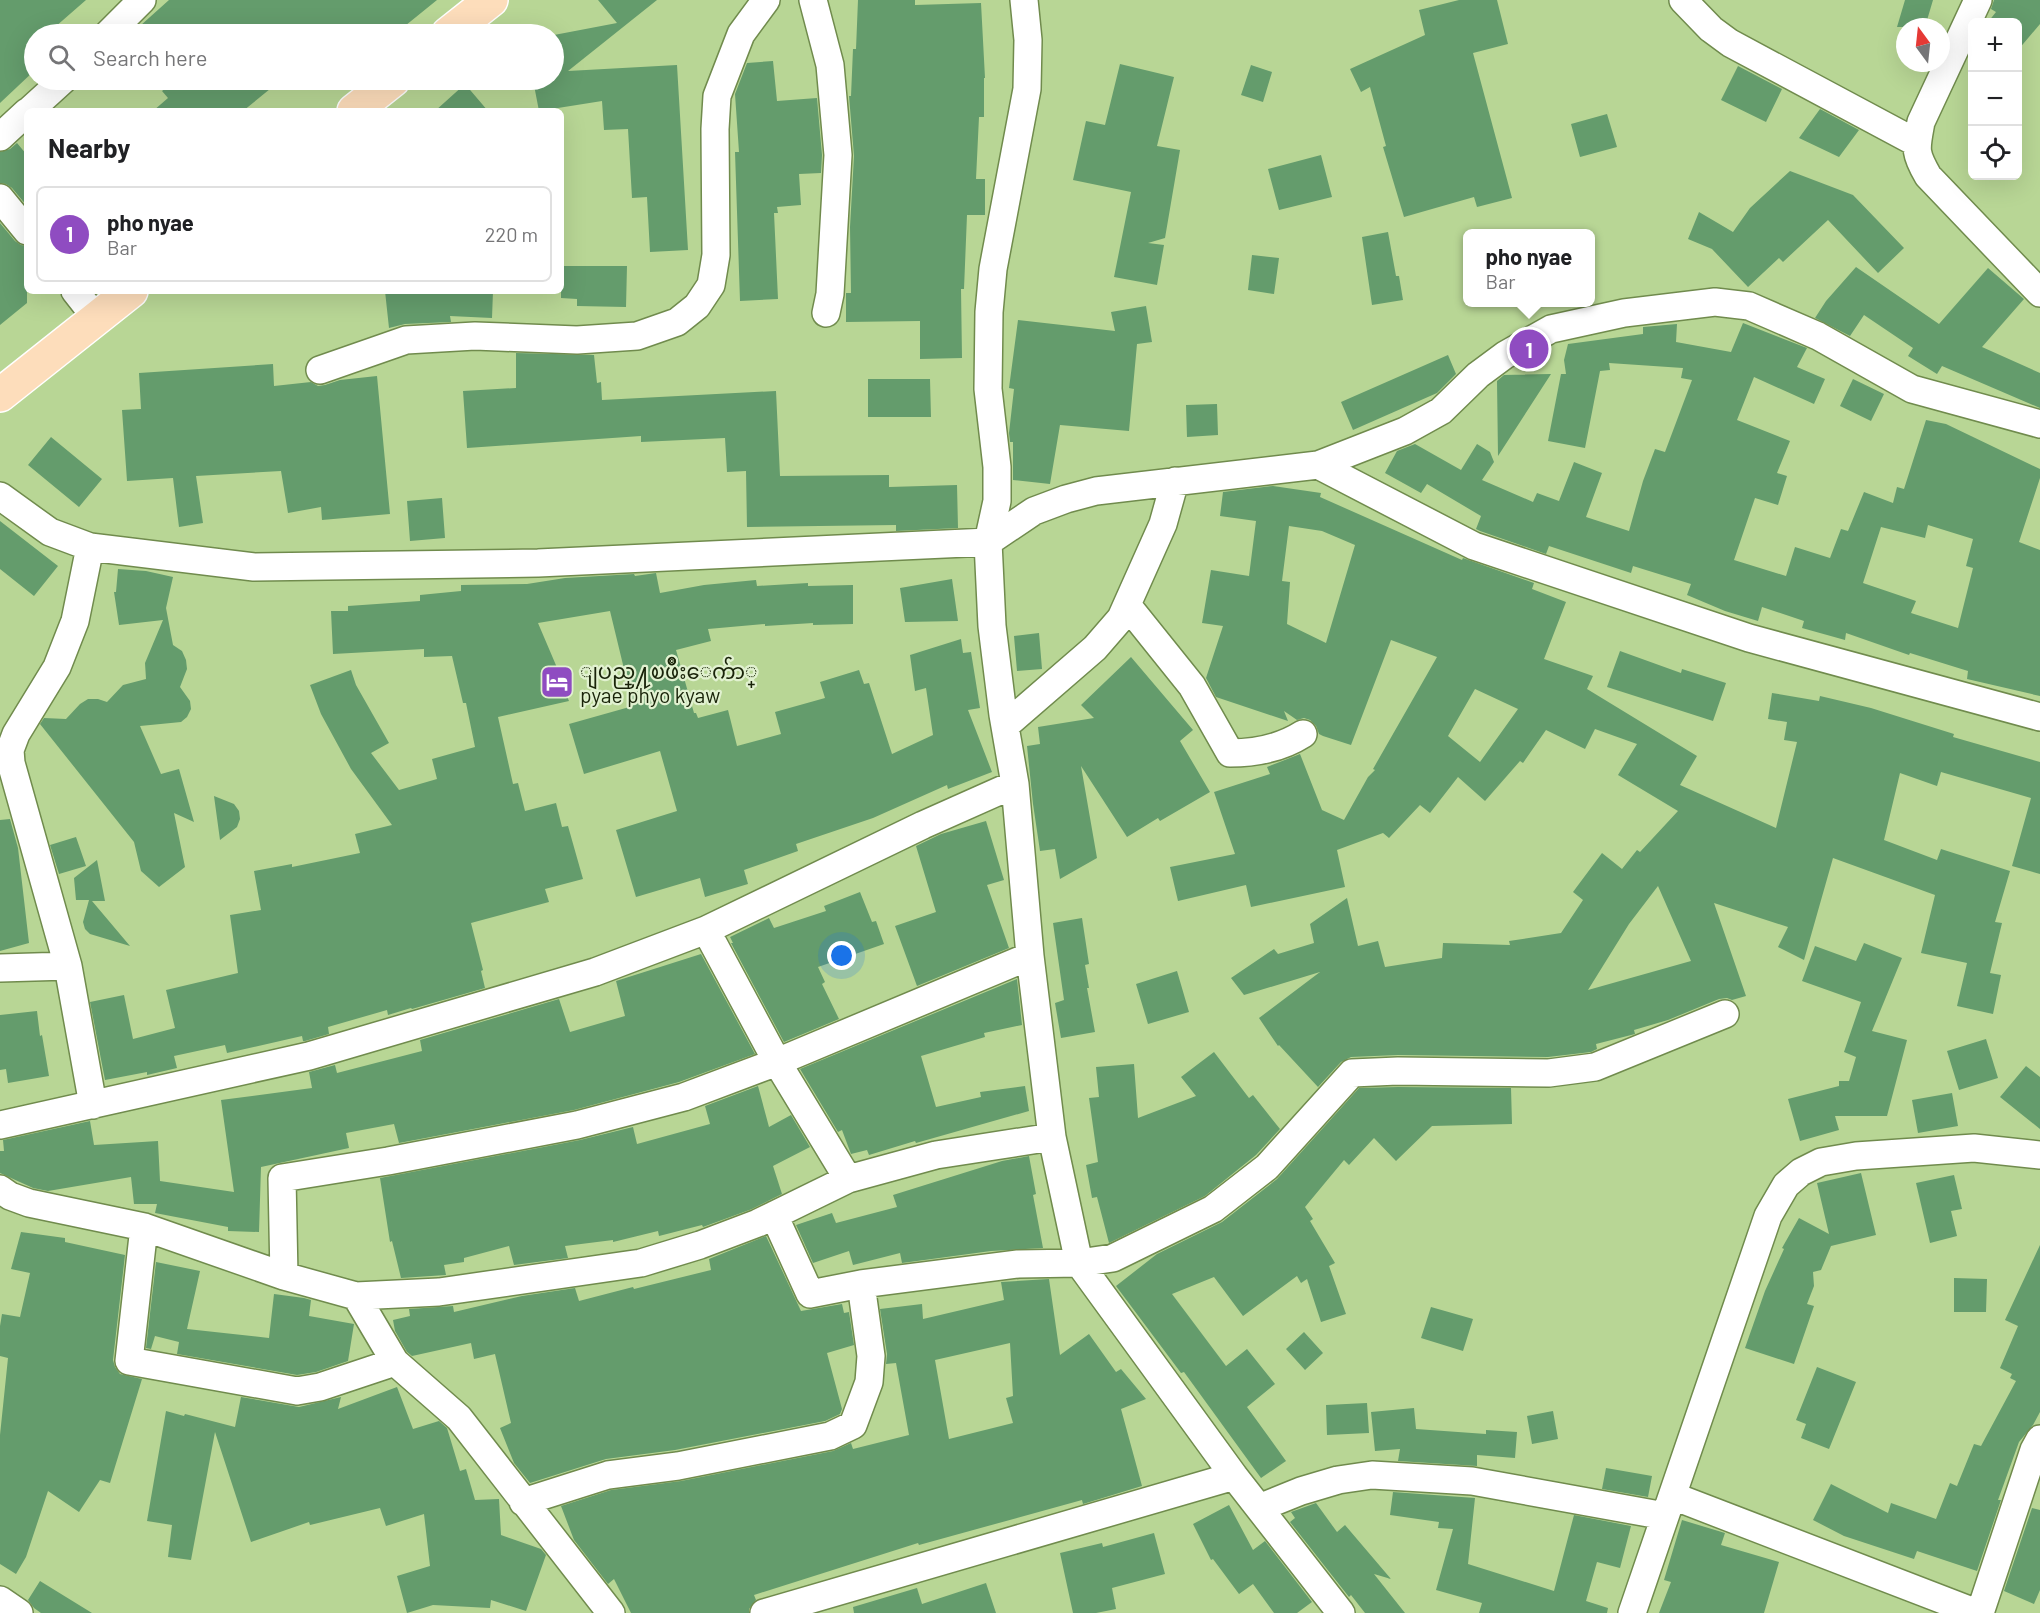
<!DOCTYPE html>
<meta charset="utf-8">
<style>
body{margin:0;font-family:Barlow,"Noto Sans Myanmar",sans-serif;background:#f2f2f2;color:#202124}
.controls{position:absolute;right:18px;top:18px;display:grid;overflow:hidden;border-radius:9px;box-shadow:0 6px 24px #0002}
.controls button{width:54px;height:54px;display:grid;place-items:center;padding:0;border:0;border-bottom:2px solid #e0e0e0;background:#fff;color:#202124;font:30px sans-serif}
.compass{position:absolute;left:1896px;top:18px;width:54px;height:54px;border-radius:50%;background:#fff;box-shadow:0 6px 24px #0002;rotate:345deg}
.you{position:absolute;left:842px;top:956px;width:21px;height:21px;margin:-15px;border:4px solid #fff;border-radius:50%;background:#1a73e8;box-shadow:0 0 0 9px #1a73e833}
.badge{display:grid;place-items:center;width:39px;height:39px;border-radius:50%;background:#8f4cc1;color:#fff;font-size:20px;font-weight:700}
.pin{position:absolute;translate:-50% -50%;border:3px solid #fff;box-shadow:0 2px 6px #0006}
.popup{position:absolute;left:1463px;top:229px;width:132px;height:78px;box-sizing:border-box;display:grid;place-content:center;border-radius:9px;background:#fff;filter:drop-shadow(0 2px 4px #0005);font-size:20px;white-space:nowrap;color:#757577}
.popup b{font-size:22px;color:#202124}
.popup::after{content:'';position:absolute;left:50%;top:100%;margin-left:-12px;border:12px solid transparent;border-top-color:#fff}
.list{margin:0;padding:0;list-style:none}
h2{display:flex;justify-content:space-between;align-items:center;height:78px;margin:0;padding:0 24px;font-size:26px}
h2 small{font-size:20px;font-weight:400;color:#757577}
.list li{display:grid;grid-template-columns:39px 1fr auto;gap:18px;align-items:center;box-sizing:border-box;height:96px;margin:0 12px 12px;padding:0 12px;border:2px solid #e0e0e0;border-radius:9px}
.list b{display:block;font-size:22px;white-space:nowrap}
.list p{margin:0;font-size:20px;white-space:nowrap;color:#757577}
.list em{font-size:20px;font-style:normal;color:#757577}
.icon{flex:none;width:33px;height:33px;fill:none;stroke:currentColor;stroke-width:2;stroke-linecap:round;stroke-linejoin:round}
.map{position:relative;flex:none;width:2040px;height:1613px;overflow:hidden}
.search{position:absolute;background:#fff;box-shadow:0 6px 24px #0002;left:24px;top:24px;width:540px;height:66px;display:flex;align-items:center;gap:15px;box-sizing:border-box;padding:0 21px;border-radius:33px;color:#757577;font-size:22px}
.panel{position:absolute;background:#fff;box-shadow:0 6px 24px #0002;left:24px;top:108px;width:540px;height:186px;border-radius:9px}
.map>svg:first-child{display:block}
</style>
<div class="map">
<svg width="2040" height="1613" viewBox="0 0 2040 1613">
<rect width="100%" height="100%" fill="#b8d695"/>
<path fill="#649c6c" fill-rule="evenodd" d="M0 0H86L47 34H34V71L0 103Z
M169 0H437L395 34H131Z
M598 0H657L568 71 677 65 688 250 650 252 647 197 632 198 628 129 604 130 602 101 539 111 533 80H554V35L617 23Z
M858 0H915V5L981 3 985 78H984V117H979L976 179H985V215H967L964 289H961L962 358 920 359V321L846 322V293H851L850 227 854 156 849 96H851L853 49H856Z
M1459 0H1497L1508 44 1473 53 1512 198 1477 207 1474 197 1404 217 1383 147 1386 146 1370 87 1361 92 1350 69 1425 35 1419 10Z
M1905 0H1933L1925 27H1897Z
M1994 0H2040V24L2018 50V22H1988L1996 12 1991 9Z
M773 61 777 101 817 98 822 155 821 173 799 174 801 205 777 207 778 213H774L778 299 740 301 735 152H739L735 94 747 63Z
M1120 64 1174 77 1157 146 1180 150 1165 238 1148 243 1164 245 1157 285 1114 277 1131 192 1073 180 1086 121 1105 125Z
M1251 65 1272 72 1263 102 1241 95Z
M1738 66 1782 89 1766 122 1721 100Z
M176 80H281L243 111H153L168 98 162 91Z
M465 84 488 111H435Z
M1820 109 1859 130 1839 157 1799 138Z
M1607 114 1617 147 1580 157 1571 124Z
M17 143 27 155V206L12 188 6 184 0 183V152L10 149Z
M1321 155 1332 197 1279 210 1268 169Z
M1790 171 1853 195 1904 248 1878 273 1828 220 1783 262 1779 258 1748 287 1712 249 1688 239 1699 212 1733 232 1750 208Z
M0 223 15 241 21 245 27 246V303L0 325Z
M1388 232 1396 276H1399L1403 300 1372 305 1362 237Z
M1252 255 1279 258 1274 294 1248 290Z
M561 266H627L626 307 577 306V299L561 298Z
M1856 267 1939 324 1988 268 2024 299 1982 347 2040 373V408L1942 366 1937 374 1908 356 1913 348 1864 315 1850 336 1815 318 1826 301Z
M385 291H493L492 318 450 316 451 322 405 324 389 328Z
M1146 306 1152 342 1137 344 1129 431 1060 425 1050 484 1013 480V442H1010L1009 433 1014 389 1009 388 1018 320 1115 331 1111 312Z
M1743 323 1807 348 1797 367 1825 379 1814 404 1754 377 1737 420 1790 441 1777 473 1787 476 1778 505 1755 498 1734 560 1786 576 1795 547 1830 558 1841 529 1848 531 1864 492 1893 503 1897 487 1904 489 1926 420 1946 424 2040 469V478L2019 542 2040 550V696L1967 679 1968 671 1910 653 1909 655 1846 633 1845 640 1802 628 1804 621 1762 607 1758 621 1725 611 1687 595 1691 584 1633 566 1631 573 1549 546 1546 554 1480 531 1476 529 1481 516 1427 484 1421 493 1385 473 1397 451 1415 444 1461 470 1477 444 1490 452 1494 462 1482 480 1533 502 1537 493 1559 501 1574 462 1602 473 1586 517 1629 531 1643 481 1655 449 1665 452 1692 380 1681 378 1683 368 1609 363 1610 370 1600 371 1585 448 1548 441 1561 374H1566L1564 360 1568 344 1643 334V327L1677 324 1676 342 1731 352ZM1928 525 1973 539 1966 566 1973 568 1958 628 1911 613 1916 601 1863 583 1881 527 1925 538Z
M516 353 594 355 597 383 601 382 602 400 776 391 780 476 889 475V487L957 485 958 528 896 531V525L747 527 746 471 727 472 725 438 641 442V436L467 448 463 391 516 388Z
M1448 355 1456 374 1437 393 1353 430 1341 402Z
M273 364 274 386 311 382 318 386 325 385 340 380 377 376 390 514 322 520 321 507 288 513 281 471 196 476 203 523 179 527 173 478 127 481 122 410 141 409 139 373Z
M1551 374 1498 456 1497 381 1504 375Z
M868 379H930L931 417H868Z
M1853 379 1884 394 1871 421 1840 406Z
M1217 404 1218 435 1187 437 1186 405Z
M51 437 102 479 79 507 28 465Z
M1273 486 1321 493 1320 497 1462 560 1463 558 1534 583 1532 589 1566 602 1544 659 1593 676 1587 689 1697 756 1680 785 1776 828 1797 742 1784 740 1787 722 1768 719 1772 693 1819 701 1820 696 1871 708 1954 734 1953 737 2040 762V874L2012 866 2031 798 1941 772 1937 786 1900 773 1884 840 1937 860 1941 849 2010 871 1995 922 2002 923 1990 973 2001 975 1993 1014 1957 1006 1967 963 1921 953 1935 895 1833 858 1804 960 1778 947 1788 927 1714 903 1746 996 1732 1000 1727 998 1719 999 1668 1020 1634 1030 1635 1034 1596 1044 1597 1049 1591 1052 1548 1057 1398 1055 1351 1057 1341 1062 1318 1087 1279 1045 1278 1046 1259 1018 1320 972 1244 995 1231 978 1274 949 1278 954 1314 943 1310 924 1347 898 1358 946 1378 941 1385 967 1442 958 1443 943 1510 945 1509 941 1561 933 1583 900 1573 892 1602 853 1622 869 1637 850 1640 852 1678 811 1618 775 1637 744 1595 729 1585 749 1546 730 1523 763 1520 761 1485 801 1458 777 1430 813 1420 805 1389 838 1383 833 1337 850 1345 887 1251 907 1246 885 1178 901 1170 867 1235 854 1214 792 1270 774 1267 767 1300 754 1322 810 1344 820 1368 777 1375 770 1373 769 1437 657 1391 640 1351 745 1323 736 1319 734 1316 726 1310 720 1304 718 1297 720 1284 711 1288 721 1216 697 1206 678 1223 626 1202 623 1211 570 1249 576 1256 521 1220 516 1223 492ZM1289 526 1322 531 1355 545 1326 643 1287 624 1290 582 1282 581ZM1475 689 1518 709 1480 762 1448 736ZM1658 886 1691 961 1588 990 1629 924Z
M442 498 445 538 410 541 407 501Z
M0 521 58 566 34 596 0 569Z
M118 569 146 571 173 577 166 608 173 645 182 651 186 660 187 669 180 687 190 701 191 709 187 717 181 722 140 726 161 774 179 769 194 822 174 813 185 867 159 887 141 871 134 842 40 724 44 718 66 719 80 704 88 699H98L107 702 123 685 146 679 145 663 163 620 119 625 114 592H116Z
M656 573 660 593 704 585 756 580 757 586 808 583V586L853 585V624L813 625V623L765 626V624L708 629 711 641 676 650 694 713H696L698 718 728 710 737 746 781 734 775 712 825 698 820 682 859 670 864 684 869 683 892 754 933 735 926 688 915 691 910 655 961 639 963 653 971 652 980 708 968 710 992 772 948 789 947 785 873 818 796 844 798 851 744 870 748 884 705 897 700 878 636 897 616 830 677 811 660 751 584 774 569 724 633 706 610 611 538 623 561 677 559 678 569 701 498 717 513 784 518 783 525 811 556 803 562 827 568 826 583 879 545 889 549 902 471 923 483 970 481 971 485 988 412 1009 411 1008 388 1015 387 1010 328 1027 329 1034 305 1041H303L302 1036 227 1053 225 1045 174 1056 177 1068 147 1075V1072L105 1080 90 1002 124 995 133 1039 175 1028 166 990 238 973 230 915 261 910 254 871 292 864V867L360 853 355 834 392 825 351 769 321 714 310 685 351 670 356 685 389 743 371 753 399 790 437 779 432 759 475 747 466 703H463L452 656 424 657V649L333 654 331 611H348V606L420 601V595L461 591V585L527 584 565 578 634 574 635 576Z
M952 579 958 621 905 622 900 588Z
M1039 633 1042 669 1017 671 1014 636Z
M1620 651 1681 673 1682 669 1726 683 1713 721 1607 687Z
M1131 657 1193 730 1180 741 1210 792 1160 821 1158 818 1127 837 1081 766 1097 858 1060 879 1055 849 1040 851 1033 804 1027 746 1040 744 1038 727 1094 718 1081 705Z
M214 796 234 804 239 811 240 819 237 827 220 840Z
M10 819 18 848 29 943 0 951V820Z
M986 821 1004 880 987 885 1009 948 917 986 895 926 936 912 916 846 941 834Z
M76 837 86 866 59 874 50 845Z
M97 860 105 901H92L130 946 90 934 85 929 83 922 89 900H76L74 878Z
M860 892 872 922 876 921 884 944 818 967 825 982 822 984 839 1019 784 1042 731 943H733L730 937 769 918 774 928 826 911 824 906Z
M1082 918 1089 964 1085 965 1089 988H1087L1095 1032 1061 1038 1055 1003 1064 1000 1053 923Z
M1864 943 1902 958 1872 1031 1907 1040 1887 1116H1835L1839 1130 1800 1141 1788 1099 1839 1086V1081H1849L1856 1057 1844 1052 1861 1002 1802 981 1815 946 1856 961Z
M701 954 755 1054 679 1082 574 1110 399 1143 394 1124 346 1133 349 1148 261 1167 259 1232 228 1231V1227L155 1213 157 1204H134L131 1177 48 1191 33 1188 0 1173V1151H4L3 1140 90 1121 94 1145 158 1141 160 1181 234 1192 221 1100 312 1088 309 1072 335 1065 337 1073 422 1051 420 1040 559 999 570 1032 625 1016 616 981Z
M1177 971 1189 1012 1148 1024 1136 984Z
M1017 979 1022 1025 984 1033 985 1037 921 1056 936 1107 981 1097 980 1092 1025 1086 1029 1111 916 1143 915 1141 869 1155 867 1150 851 1154 842 1130 838 1132 800 1069Z
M37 1011 40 1036 42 1035 49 1076 8 1083 6 1069 0 1070V1015Z
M1986 1039 1998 1078 1959 1090 1947 1051Z
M1214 1052 1249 1098 1253 1095 1280 1129 1256 1155 1205 1196 1109 1243 1097 1197 1092 1198 1086 1165 1098 1162 1089 1098 1099 1097 1096 1067 1134 1064 1138 1118 1196 1096 1181 1077Z
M2026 1066 2040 1077V1129L2000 1097Z
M758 1086 769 1127 791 1115 810 1147 773 1166 782 1194 752 1209 703 1227 702 1225 659 1236 658 1231 613 1242V1240L565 1246 568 1258 514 1265 509 1246 464 1258V1262L444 1265 446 1275 401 1278 392 1241 390 1242 380 1178 580 1140 633 1127 637 1144 710 1124 705 1106Z
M1398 1087 1511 1088 1512 1124 1432 1126 1396 1161 1374 1138 1349 1165 1344 1160 1305 1207 1313 1219 1310 1221 1335 1263 1329 1266 1346 1314 1321 1322 1307 1279 1301 1283 1297 1276 1243 1316 1214 1277 1172 1294 1226 1366 1247 1349 1275 1384 1247 1407 1286 1461 1261 1478 1184 1372 1181 1373 1116 1286 1157 1254 1222 1222 1277 1179 1359 1088Z
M1952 1093 1958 1126 1918 1133 1912 1100Z
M1029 1156 1036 1194 1033 1195 1043 1248 991 1251 902 1263 900 1253 853 1265 849 1251 813 1263 796 1225 832 1213 836 1223 897 1207 893 1195 1002 1161Z
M1861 1173 1876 1235 1831 1246 1821 1270 1813 1272 1814 1286 1807 1304 1814 1306 1794 1364 1745 1348 1765 1291 1784 1249 1782 1248 1799 1218 1829 1234 1817 1183Z
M1954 1175 1962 1209 1951 1211 1957 1236 1930 1243 1916 1183Z
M21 1232 65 1238V1242L125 1255 113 1360 115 1367 120 1374 142 1379 110 1483 100 1480 79 1512 48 1491 26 1557 16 1574 0 1564V1435L8 1358 0 1356V1326L2 1314 20 1317 30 1273 11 1269Z
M766 1236 801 1311 842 1304 844 1313 849 1312 854 1345 827 1353 842 1409 840 1414 825 1421 675 1450 606 1459 530 1483 514 1463 500 1428 511 1423 495 1354 474 1359 471 1343 412 1356 407 1352 395 1331 393 1320 410 1316 409 1309 453 1306 454 1312 522 1296 575 1288 579 1301 633 1287 634 1289 711 1270 709 1259Z
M2040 1245V1412L2033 1425 2019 1442 1998 1500H2001L1977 1571 1917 1551 1914 1559 1844 1536 1813 1520 1831 1484 1888 1513 1891 1503 1936 1519 1950 1483 1957 1486 1974 1444 1981 1446 2016 1381 2010 1378 2012 1374 2000 1368 2018 1326 2005 1320Z
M156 1262 200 1271 187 1329 269 1338 274 1294 304 1298 311 1300 309 1316 354 1324 348 1361 316 1372 297 1375 177 1354 179 1342 155 1336 151 1349 146 1348Z
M1954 1278 1987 1279 1986 1312H1954Z
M1049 1279 1060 1355 1089 1334 1116 1372 1121 1369 1146 1399 1121 1409 1142 1486 1083 1504 1082 1500 919 1545 918 1543 754 1595 756 1600 749 1609V1613H631L614 1579 608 1584 574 1540 561 1506 611 1490 681 1481 833 1451 851 1443 853 1449 909 1435 896 1363 886 1364 887 1354 880 1309 922 1304 923 1319 1004 1300 1001 1282ZM1010 1343 1013 1396 1006 1398 1013 1423 949 1439 935 1360Z
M1431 1307 1473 1319 1463 1351 1421 1338Z
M1304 1332 1323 1353 1305 1370 1286 1349Z
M1817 1367 1856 1382 1829 1449 1801 1438 1806 1424 1796 1420Z
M397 1387 413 1429 439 1421 447 1428 460 1471 466 1469 475 1500 499 1499 501 1535 541 1549 546 1555 526 1611 491 1600 490 1608 433 1605 407 1613 397 1576 430 1566 424 1514 386 1526 380 1508 310 1525 309 1522 251 1542 215 1432 191 1560 168 1557 172 1525 147 1521 166 1411 184 1416 185 1414 235 1427 241 1397 299 1407 341 1397 338 1409Z
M1367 1403 1369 1433 1327 1435 1326 1405Z
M1414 1408 1416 1429 1486 1434V1430L1517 1432 1515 1458 1477 1455V1466L1398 1461 1400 1449 1375 1451 1371 1412Z
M1553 1411 1558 1439 1532 1444 1527 1416Z
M1606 1468 1652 1476 1648 1497 1602 1489Z
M1393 1492 1475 1498 1468 1564 1554 1591 1574 1515 1631 1526 1620 1568 1597 1562 1586 1601 1608 1608 1607 1613H1479L1482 1603 1436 1590 1453 1529 1438 1528 1439 1522 1390 1515Z
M1316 1503 1337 1532 1345 1525 1391 1579 1374 1574 1405 1613H1365L1351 1595 1349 1597 1290 1522 1295 1518 1291 1512Z
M1229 1505 1253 1550 1265 1541 1312 1602 1297 1613H1274L1253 1584 1239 1594 1213 1559 1211 1560 1193 1524Z
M2032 1508 2040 1510V1590L2034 1604 2004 1591Z
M1682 1520 1725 1533 1721 1545 1779 1562 1764 1613H1659L1671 1582 1664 1580Z
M1154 1533 1165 1574 1112 1588 1116 1609 1096 1613H1073L1060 1553 1102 1543 1103 1547Z
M40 1581 92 1613H41L34 1608 28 1600Z
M986 1583 996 1613H854L853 1607 917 1588 922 1604Z"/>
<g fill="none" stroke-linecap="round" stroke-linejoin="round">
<defs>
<path id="minor" d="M813 0 830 65 838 155 830 294 826 313
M1024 0 1028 40 1027 89 993 269 989 312 988 389 997 467V501L988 542 992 626 1003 715 1015 784 1030 956 1052 1137 1079 1263 1234 1476 1341 1613
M1683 0 1711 29 1730 43 1917 143
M1978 0 1921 122C1916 149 1914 152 1928 176L2040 293
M108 34 142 0
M29 111 63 80
M0 137 27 112
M0 198 27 231
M75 291 97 319
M320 370 406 340 475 336 577 340 637 336 677 322 697 306 711 285 716 255 715 129 717 96 741 34 766 0
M1318 465 1405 431 1441 411 1478 375 1505 355 1551 329 1624 313 1715 302 1749 306 1818 336 1912 389 2040 424
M0 496 50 532 90 547 254 567 538 563 988 542 1034 511 1066 499 1096 491 1318 465 1474 546 1749 638 2040 717
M1127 605 1192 686 1230 753C1256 753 1281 748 1303 734
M1005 726 1095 648 1121 618 1163 524 1175 481
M706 930 777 1062 848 1179
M68 966 11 763 10 750 16 734 57 667 75 621 90 547
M0 968 68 966 93 1105
M0 1125 309 1056 595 972 706 930 923 825 1015 784
M0 1189 10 1196 29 1203 144 1227 284 1276 356 1296 395 1362 459 1418 611 1613
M774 1215 810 1294 861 1284 1018 1264 1079 1263 1113 1258 1213 1209 1267 1167 1352 1073 1398 1071 1549 1073 1595 1067 1725 1014
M144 1227 129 1361 297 1391 320 1387 395 1362
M284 1276 282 1178 388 1161 577 1125 684 1097 777 1062 1030 956
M356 1296 439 1292 641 1263 700 1245 758 1223 848 1179 936 1155 1052 1137
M1673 1496 1977 1613
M523 1502 608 1475 678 1466 830 1436 853 1425 869 1382 871 1356 861 1284
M1259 1508 1301 1491 1338 1480 1372 1475 1472 1481 1665 1516
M0 1600 19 1613
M764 1613 1234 1476
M1632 1613 1768 1216 1786 1185 1801 1172 1821 1162 1856 1156 1974 1148 2040 1155
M1980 1613 2034 1450 2040 1439"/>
<path id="primary" d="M448 34 491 0
M354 111 393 80
M0 395 131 291"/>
</defs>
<use href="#minor" stroke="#708b4d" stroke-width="30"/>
<use href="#primary" stroke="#fff" stroke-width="36"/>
<use href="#minor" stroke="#fff" stroke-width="27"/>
<use href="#primary" stroke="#fdddbb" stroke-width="33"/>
</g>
<defs>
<symbol id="hotel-square" viewBox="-11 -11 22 22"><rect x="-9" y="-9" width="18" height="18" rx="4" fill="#8f4cc1" stroke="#e1f1d0"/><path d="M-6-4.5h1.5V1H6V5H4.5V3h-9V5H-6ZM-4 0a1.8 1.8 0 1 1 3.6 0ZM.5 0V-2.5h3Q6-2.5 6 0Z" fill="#fff"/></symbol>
</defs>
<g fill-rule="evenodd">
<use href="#hotel-square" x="538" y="663" width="38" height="38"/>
</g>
<g text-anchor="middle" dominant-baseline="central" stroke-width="4.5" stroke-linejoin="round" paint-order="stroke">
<g font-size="21" fill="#192309" stroke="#e1f1d0" text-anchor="start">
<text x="580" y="670">ျပည္႔ၿဖိဳးေက်ာ္<tspan x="580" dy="24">pyae phyo kyaw</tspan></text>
</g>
</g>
</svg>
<div class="controls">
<button>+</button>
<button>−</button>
<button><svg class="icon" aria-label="locate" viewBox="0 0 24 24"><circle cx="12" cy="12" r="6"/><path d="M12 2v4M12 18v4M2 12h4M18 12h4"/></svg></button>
</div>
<svg class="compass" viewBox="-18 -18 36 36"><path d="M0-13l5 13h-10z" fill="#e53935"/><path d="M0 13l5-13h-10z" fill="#757577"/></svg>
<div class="you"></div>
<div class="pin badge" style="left:1529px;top:349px">1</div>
<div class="popup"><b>pho nyae</b>Bar</div>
<div class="search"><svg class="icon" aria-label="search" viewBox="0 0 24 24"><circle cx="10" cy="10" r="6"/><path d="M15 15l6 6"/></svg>Search here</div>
<section class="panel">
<h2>Nearby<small></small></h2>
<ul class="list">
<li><span class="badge">1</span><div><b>pho nyae</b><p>Bar</p></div><em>220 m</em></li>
</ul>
</section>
</div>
